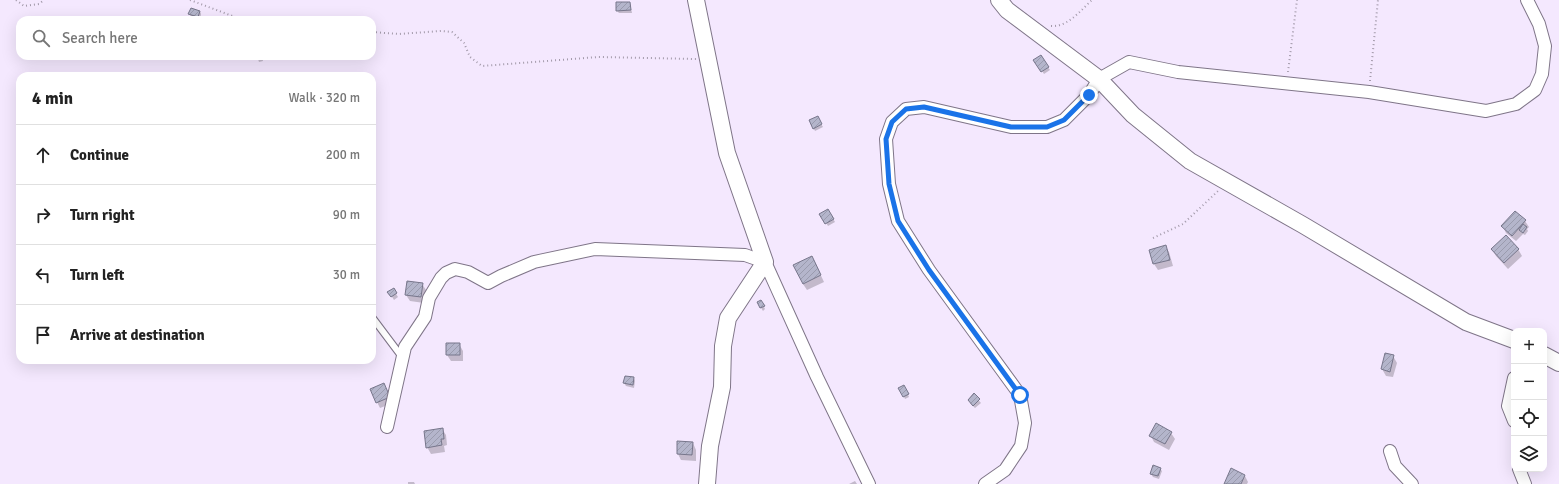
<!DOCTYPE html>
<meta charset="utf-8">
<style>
body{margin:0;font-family:Signika,sans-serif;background:#f6f6f6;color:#222}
.controls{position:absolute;right:12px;bottom:12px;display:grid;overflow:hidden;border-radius:8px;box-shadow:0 4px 16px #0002}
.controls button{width:36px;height:36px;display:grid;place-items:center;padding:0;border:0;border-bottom:1px solid #e0e0e0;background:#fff;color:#222;font:20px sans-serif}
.stop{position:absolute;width:12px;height:12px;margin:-9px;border:3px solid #1a73e8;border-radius:50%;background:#fff}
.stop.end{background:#1a73e8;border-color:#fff;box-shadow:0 1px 4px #0008}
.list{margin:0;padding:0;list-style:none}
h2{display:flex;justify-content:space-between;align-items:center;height:52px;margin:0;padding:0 16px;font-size:17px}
h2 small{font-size:13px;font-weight:400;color:#767676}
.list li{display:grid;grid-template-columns:26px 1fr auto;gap:12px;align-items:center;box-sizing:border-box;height:60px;padding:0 16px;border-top:1px solid #e0e0e0}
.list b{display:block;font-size:15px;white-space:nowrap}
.list em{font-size:13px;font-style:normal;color:#767676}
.icon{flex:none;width:22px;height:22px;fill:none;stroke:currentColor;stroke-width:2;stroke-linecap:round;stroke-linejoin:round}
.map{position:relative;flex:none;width:1559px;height:484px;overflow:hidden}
.search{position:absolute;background:#fff;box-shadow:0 4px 16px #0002;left:16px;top:16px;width:360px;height:44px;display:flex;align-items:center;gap:10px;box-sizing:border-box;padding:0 14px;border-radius:12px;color:#767676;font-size:15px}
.panel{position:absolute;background:#fff;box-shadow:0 4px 16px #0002;left:16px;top:72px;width:360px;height:292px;border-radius:12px}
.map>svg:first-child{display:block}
</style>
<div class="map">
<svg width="1559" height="484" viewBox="0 0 1559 484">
<defs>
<pattern id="building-hatch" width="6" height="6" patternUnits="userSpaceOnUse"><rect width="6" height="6" fill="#b4b5cb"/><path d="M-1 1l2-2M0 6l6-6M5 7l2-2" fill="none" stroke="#9a9bae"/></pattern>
</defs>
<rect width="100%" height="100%" fill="#f4e8fe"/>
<path fill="#0003" d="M630 3 632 13H619L617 11Z
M200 11 201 14 200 20 191 17 190 14Z
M257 56H262L263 61 259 62Z
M1040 56 1050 70 1044 74 1035 60Z
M817 117 823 127 815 131 810 121Z
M828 210 835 222 828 226 821 214Z
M1525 221 1529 227 1527 229 1528 231 1525 235 1523 234 1516 241 1506 233 1503 227Z
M1165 246 1169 252 1173 266 1158 270 1154 264 1150 250Z
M1492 249H1518L1522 256 1508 269 1496 256Z
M815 263 824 282 807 290 803 284Z
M422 284 426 290 424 303 410 301 406 295Z
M393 289 398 297 394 300 389 292Z
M761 301 765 309 763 311 758 303Z
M459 344 463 351V361H451L447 355Z
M1393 356 1397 363 1393 377 1386 376 1382 369Z
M634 378 635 381 634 388 626 386 624 383Z
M384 384 393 403 380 408 377 402Z
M904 386 909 397 905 399 900 388Z
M974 395 981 403 975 408 970 403Z
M442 429 446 435 447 445 444 446 445 452 431 454 427 447Z
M1171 433 1175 439 1169 450 1154 442 1151 436Z
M693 443 696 450V461L681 460 678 454Z
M1160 469 1162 471 1159 479 1153 477 1151 474Z
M1245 476 1248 482 1247 484H1225Z
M855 481 857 484H849Z
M408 482H414L415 484H408Z"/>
<path fill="url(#building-hatch)" stroke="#77768b" d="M616 2H630L631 10 616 11Z
M191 8 200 11 198 17 188 14Z
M1041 55 1049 67 1041 72 1033 60Z
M818 116 822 124 813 129 809 120Z
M828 209 834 219 825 224 819 214Z
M1515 211 1526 220 1512 236 1501 226Z
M1523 224 1527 227 1523 233 1519 230Z
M1506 235 1519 249 1504 263 1491 249Z
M1166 245 1170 260 1153 264 1149 250Z
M812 256 821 275 803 284 793 265Z
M407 281 423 283 421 297 405 295Z
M394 288 397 293 391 297 387 292Z
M761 300 765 306 760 308 757 302Z
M446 343H460V355H446Z
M1385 353 1394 355 1390 372 1381 369Z
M625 376 634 377 633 385 623 383Z
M384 383 390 397 376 403 370 389Z
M904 385 909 394 903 397 898 388Z
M974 393 980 399 973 406 968 400Z
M1156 423 1172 432 1165 444 1149 436Z
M443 428 444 439H441L442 445 426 448 424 431Z
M677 441 693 442 692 455 677 454Z
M1153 465 1161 468 1158 476 1150 474Z
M1231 468 1245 475 1241 484H1224Z"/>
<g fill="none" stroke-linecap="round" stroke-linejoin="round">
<defs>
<path id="lane" d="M372 317 402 357"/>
<path id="street" d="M1514 378 1508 406 1514 421
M387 427 405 347 425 317 429 298 441 278 446 273 455 269 468 272 488 283 501 276 534 262 595 249 745 255 765 262 817 377 869 484
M1390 451 1395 466 1412 484
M1519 469 1525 484
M985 484 1005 470 1021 446 1025 423 1020 395 929 270 898 221 889 184 886 139 892 122 906 109 924 107 1011 127H1047L1064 120 1089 95 1099 79 1129 62 1178 72 1369 92 1486 111 1516 104 1535 90 1542 74 1545 46 1539 24 1527 0"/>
<path id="secondary" d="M696 0 727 153 765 262 728 318 723 346 722 387 710 446 707 484
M999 0 1007 10 1099 79 1133 115 1190 161 1303 225 1466 322 1514 340
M1544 355 1559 363"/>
</defs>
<use href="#lane" stroke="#7f7588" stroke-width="8"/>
<use href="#street" stroke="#7f7588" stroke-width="14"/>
<use href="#secondary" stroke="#7f7588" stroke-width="18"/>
<path stroke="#a39aaa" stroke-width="2" stroke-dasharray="1 3" stroke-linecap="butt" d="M16 0 24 6 39 4 44 0
M190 0 243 20
M1051 26C1068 27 1080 11 1092 0
M372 32 399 34 441 31 452 32 464 43 470 57 482 66 598 57 696 59
M1288 72 1297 0
M1370 81 1378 0
M1153 238 1183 224 1218 191"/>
<use href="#lane" stroke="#fff" stroke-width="6"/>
<use href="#street" stroke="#fff" stroke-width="12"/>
<use href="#secondary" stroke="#fff" stroke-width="16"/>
</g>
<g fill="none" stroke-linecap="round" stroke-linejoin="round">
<path stroke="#1a73e8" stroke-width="5" d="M1020 395 929 270 898 221 889 184 886 139 892 122 906 109 924 107 1011 127H1047L1064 120 1089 95"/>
</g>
</svg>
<div class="controls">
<button>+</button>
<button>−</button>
<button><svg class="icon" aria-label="locate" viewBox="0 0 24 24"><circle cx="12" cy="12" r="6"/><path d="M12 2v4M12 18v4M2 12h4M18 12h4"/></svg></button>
<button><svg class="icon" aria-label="layers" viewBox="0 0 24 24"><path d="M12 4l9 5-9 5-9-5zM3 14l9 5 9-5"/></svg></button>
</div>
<div class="stop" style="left:1020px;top:395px"></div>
<div class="stop end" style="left:1089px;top:95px"></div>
<div class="search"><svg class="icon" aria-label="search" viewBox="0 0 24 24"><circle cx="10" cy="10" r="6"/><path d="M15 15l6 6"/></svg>Search here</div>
<section class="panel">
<h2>4 min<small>Walk · 320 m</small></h2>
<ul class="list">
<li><svg class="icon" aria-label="ahead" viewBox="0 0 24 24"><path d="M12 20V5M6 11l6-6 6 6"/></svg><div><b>Continue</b></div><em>200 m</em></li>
<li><svg class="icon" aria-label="right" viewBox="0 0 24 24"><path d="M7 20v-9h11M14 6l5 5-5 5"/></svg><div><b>Turn right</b></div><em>90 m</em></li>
<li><svg class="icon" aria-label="left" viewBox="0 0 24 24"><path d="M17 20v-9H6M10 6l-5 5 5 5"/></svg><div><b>Turn left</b></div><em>30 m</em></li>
<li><svg class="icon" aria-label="arrive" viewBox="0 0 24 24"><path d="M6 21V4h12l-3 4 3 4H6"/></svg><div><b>Arrive at destination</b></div></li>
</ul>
</section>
</div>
